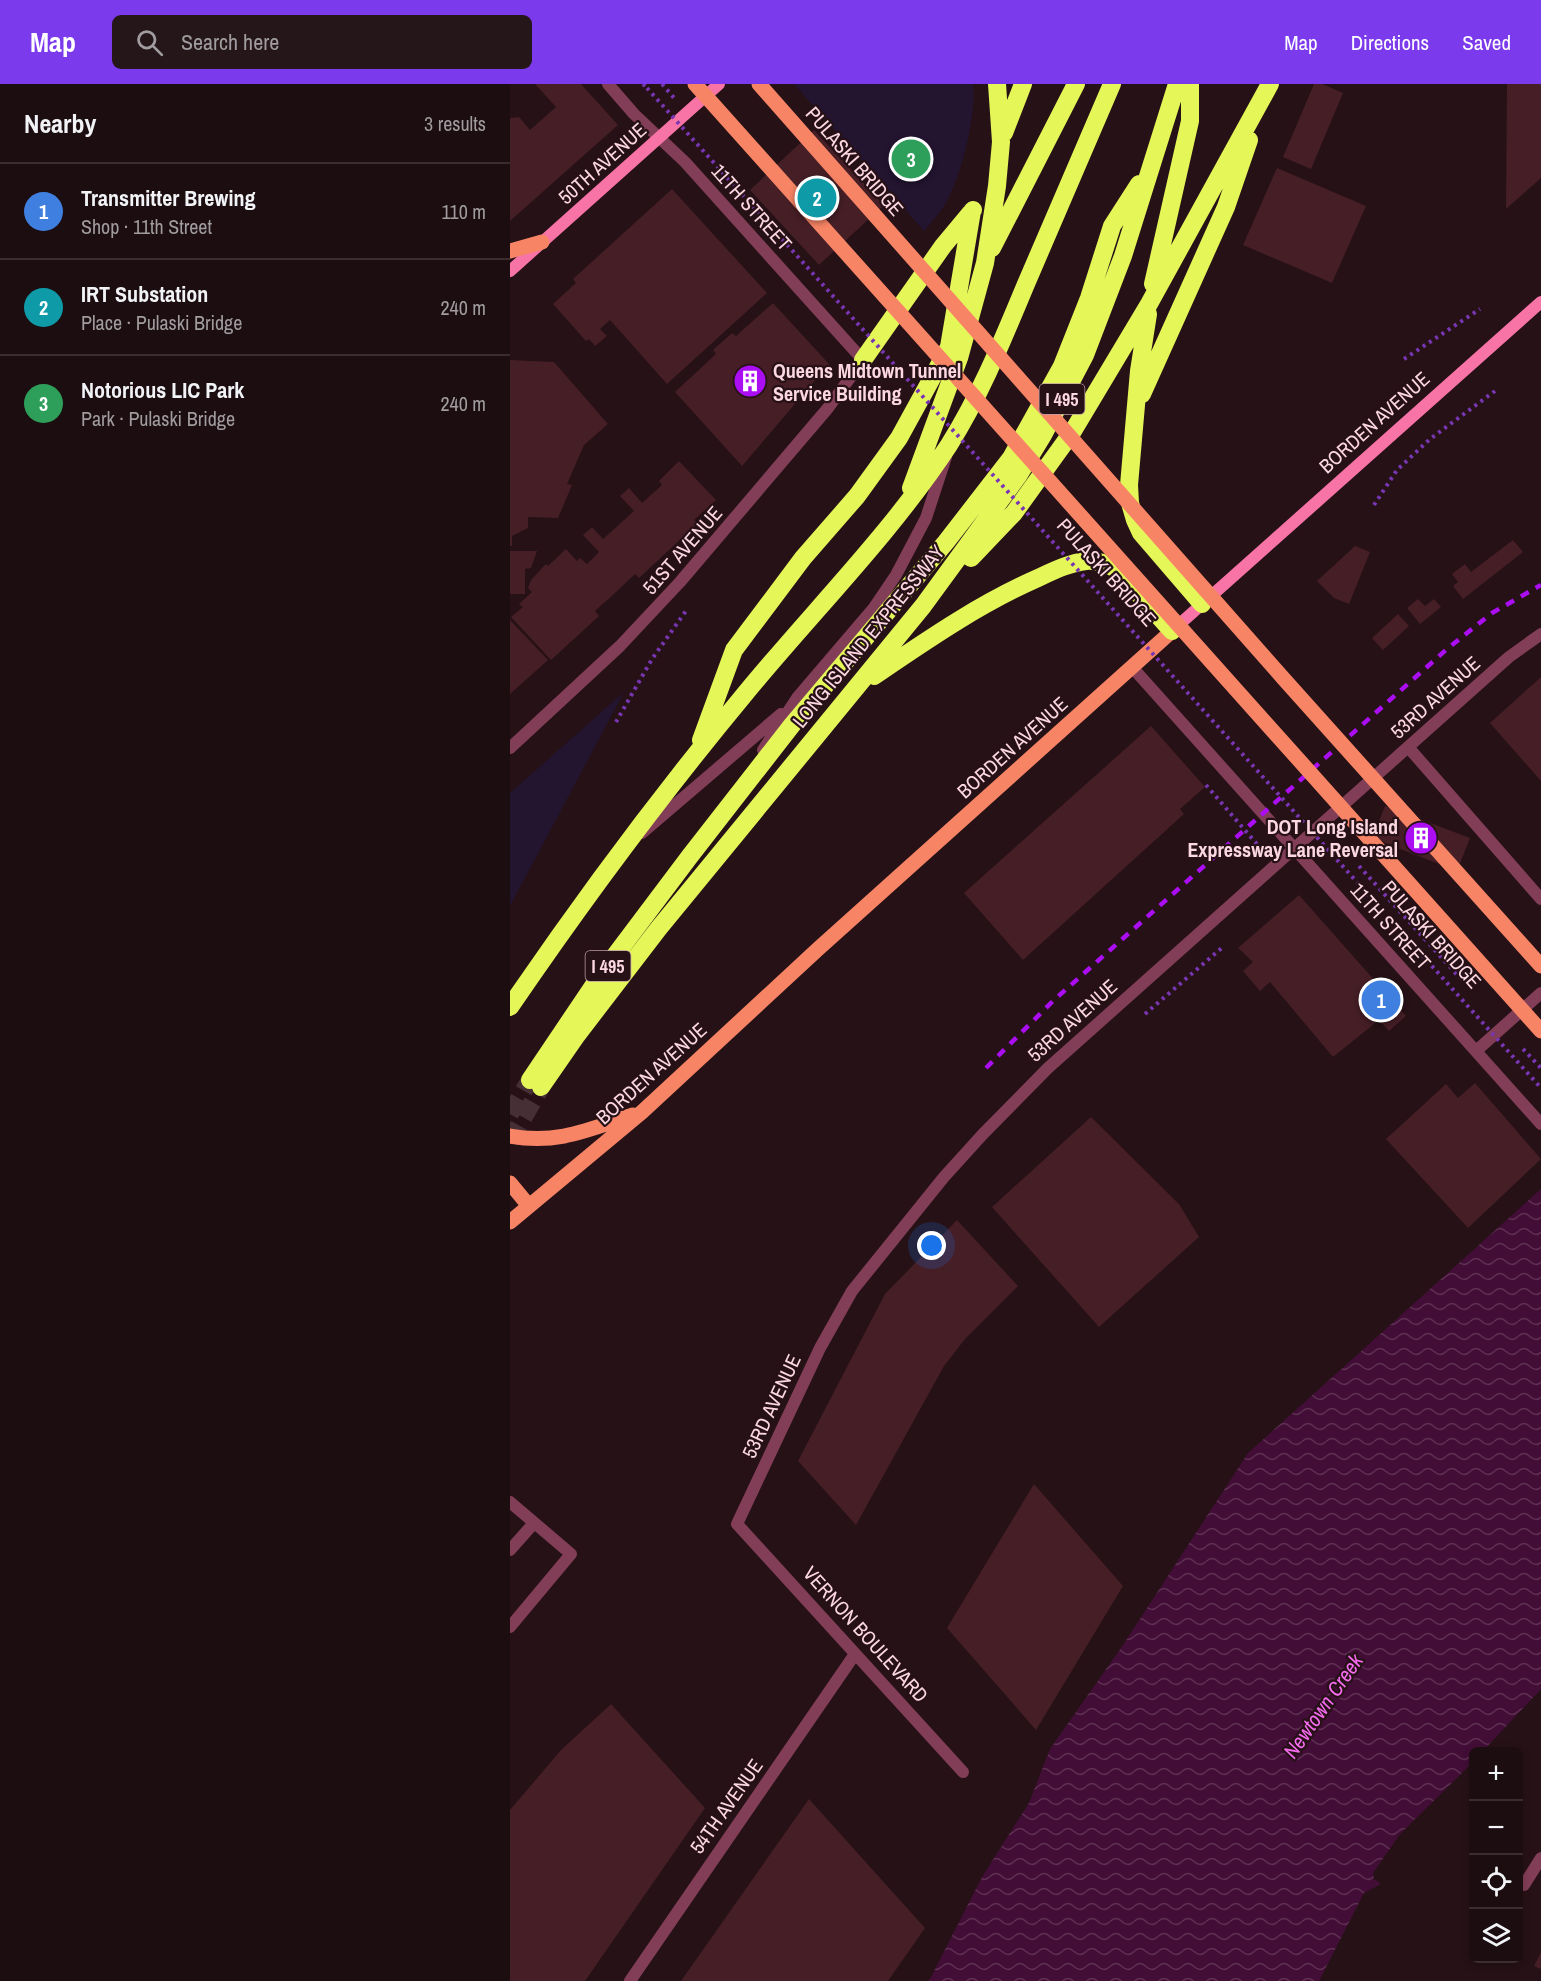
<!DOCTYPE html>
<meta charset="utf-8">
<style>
body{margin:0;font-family:"Archivo Narrow",sans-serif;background:#251619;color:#f1f3f6}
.controls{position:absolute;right:18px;bottom:18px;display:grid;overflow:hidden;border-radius:9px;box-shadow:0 3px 9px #0003}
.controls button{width:54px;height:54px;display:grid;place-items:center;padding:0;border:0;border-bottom:2px solid #3a2d30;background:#1c0d10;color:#f1f3f6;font:30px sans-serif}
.you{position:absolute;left:422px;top:1162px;width:21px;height:21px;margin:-15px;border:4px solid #fff;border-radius:50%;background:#1a73e8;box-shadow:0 0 0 9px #1a73e833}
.badge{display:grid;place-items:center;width:39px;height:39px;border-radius:50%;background:#7c3aed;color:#fff;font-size:20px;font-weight:700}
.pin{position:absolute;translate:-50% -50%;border:3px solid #fff;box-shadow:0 2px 6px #0006}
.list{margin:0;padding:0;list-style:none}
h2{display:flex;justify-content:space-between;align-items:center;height:78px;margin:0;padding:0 24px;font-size:26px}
h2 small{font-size:20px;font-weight:400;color:#a09c9f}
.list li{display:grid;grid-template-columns:39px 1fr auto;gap:18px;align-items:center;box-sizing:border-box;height:96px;padding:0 24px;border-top:2px solid #3a2d30}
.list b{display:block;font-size:22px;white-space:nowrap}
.list p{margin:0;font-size:20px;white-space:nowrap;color:#a09c9f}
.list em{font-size:20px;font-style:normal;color:#a09c9f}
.icon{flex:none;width:33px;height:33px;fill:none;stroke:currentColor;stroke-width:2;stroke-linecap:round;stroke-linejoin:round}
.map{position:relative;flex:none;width:1031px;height:1897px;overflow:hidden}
header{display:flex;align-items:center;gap:36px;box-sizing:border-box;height:84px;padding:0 30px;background:#7c3aed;color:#fff}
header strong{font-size:28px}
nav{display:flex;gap:33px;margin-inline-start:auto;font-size:21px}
.search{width:420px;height:54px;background:#251619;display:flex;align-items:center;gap:15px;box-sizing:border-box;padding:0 21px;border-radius:9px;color:#a09c9f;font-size:22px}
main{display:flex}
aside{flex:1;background:#1c0d10}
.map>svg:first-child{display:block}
</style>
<header>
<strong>Map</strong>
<div class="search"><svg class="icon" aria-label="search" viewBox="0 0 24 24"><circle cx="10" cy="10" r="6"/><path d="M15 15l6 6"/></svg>Search here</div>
<nav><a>Map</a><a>Directions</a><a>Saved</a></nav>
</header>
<main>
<aside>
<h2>Nearby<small>3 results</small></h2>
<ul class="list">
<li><span class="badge" style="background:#3f7fe0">1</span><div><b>Transmitter Brewing</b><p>Shop · 11th Street</p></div><em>110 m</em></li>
<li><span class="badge" style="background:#0f9aa8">2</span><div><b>IRT Substation</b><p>Place · Pulaski Bridge</p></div><em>240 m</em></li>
<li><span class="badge" style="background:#2e9e5b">3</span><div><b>Notorious LIC Park</b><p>Park · Pulaski Bridge</p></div><em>240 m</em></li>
</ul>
</aside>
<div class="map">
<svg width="1031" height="1897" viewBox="0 0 1031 1897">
<defs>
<pattern id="water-waves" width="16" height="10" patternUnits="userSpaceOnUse" patternTransform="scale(1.5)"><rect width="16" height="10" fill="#420d36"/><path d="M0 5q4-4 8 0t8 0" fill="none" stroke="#5e3053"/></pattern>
</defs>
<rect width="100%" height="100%" fill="#261116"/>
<path fill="#231430" d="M284 0H463C466 32 453 84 439 113 433 126 423 136 414 147Z
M114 608 0 822V709Z"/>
<path fill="url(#water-waves)" d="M1031 1105V1605L973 1667 963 1668V1678L890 1750 863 1789 864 1795 871 1800 854 1809 809 1897H419L472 1793 519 1719 540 1665 611 1564 738 1369Z"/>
<path fill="#461e26" d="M25 0H71L108 41 0 137V34L9 33 20 46 46 23Z
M804 0H812L833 9 801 85 773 73Z
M997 0H1031V94L996 125Z
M304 46 374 121 309 181 240 106Z
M767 84 856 122 822 199 733 161Z
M162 105 257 209 157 300 100 236 90 245 97 252 85 262 79 255 76 257 43 220 66 199 63 195Z
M263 219 319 280 232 382 165 308 206 270 203 266 222 249 226 252Z
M0 276 44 278 98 340 74 361 57 400 62 401 48 434 18 433V444L2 452V462H0Z
M169 377 206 416 184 436 188 439 129 494 125 490 105 509 85 527 89 532 41 576 1 533 13 523 9 520 22 508 18 504 21 496 33 483 36 480 38 482 56 465 67 477 70 474 77 480 89 468 73 451 82 443 93 455 124 427 110 412 119 404 132 419 152 401 149 397Z
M1003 456 1013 468 953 515 943 502 948 498 942 490 955 480 961 488Z
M845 462 860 468 839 520 824 514 807 497Z
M0 467H27L21 484 15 485V510H0Z
M908 515 915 522 924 515 931 523 910 540 897 524Z
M888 530 899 542 873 566 862 554Z
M0 536 38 576 0 610Z
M1031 593V697L980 639Z
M641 642 695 703 670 725 674 730 513 876 454 809Z
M875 722 960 754 947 787 862 754Z
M789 811 896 932 879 947 869 936 823 973 760 898 750 907 733 887 743 878 728 864Z
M965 999 1031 1075 958 1144 876 1055 936 1000 948 1014Z
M581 1033 669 1120 689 1153 589 1243 482 1123Z
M447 1136 508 1202 455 1255 434 1282 346 1441 288 1377 375 1210Z
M524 1400 613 1502 526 1646 437 1544Z
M101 1620 195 1724 75 1897H0V1726L51 1666Z
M299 1715 415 1844 378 1897H171Z
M1031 1868V1885L1024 1882Z"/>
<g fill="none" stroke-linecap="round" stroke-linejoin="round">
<path stroke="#462f35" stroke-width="18" stroke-dasharray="18 9" stroke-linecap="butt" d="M0 1030 20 996
M0 1057 31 1003"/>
<path stroke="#7836b2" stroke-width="4" stroke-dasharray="3 4.5" stroke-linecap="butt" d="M133 0 137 4
M894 275 970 225
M864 421 887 386 920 355 985 307
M106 638 142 575 178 524
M696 701 752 766
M635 930 714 862"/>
<path stroke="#823e57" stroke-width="12" d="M253 666 287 614 363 525 386 491 416 434 436 373
M132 749 271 630
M0 1418 61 1470 0 1543
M0 1466 24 1439
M1014 1801 1031 1774"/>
<path stroke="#823e57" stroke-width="12" d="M622 583 1031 1040
M898 663 1031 815
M0 664 110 562 170 498 318 324 353 276 175 78 124 30 98 0
M966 967 1031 909
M453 1688 227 1440 310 1264 342 1207 434 1093 473 1050 538 984 999 573 1031 550
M120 1897 345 1570"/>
<path stroke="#f874a6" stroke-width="12" d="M0 187 209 0
M663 546 1031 218"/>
<path stroke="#f78465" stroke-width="15" d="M0 167 32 158
M0 1052C47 1061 80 1045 123 1031
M0 1099 19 1122
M0 1138 132 1028 308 865 662 547"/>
<path stroke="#e5f659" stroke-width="18" d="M494 49 513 0
M482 164 566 0
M643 200 680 37V0
M638 230 629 287 619 401 620 419 625 436 631 449 692 520
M353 276 433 162 463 126
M632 310 716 123 739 56
M401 404 449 274 475 179 487 102 491 58 487 0
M461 474 504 429 563 347 639 220 760 0
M364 592C417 556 469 520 528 494 543 487 559 479 576 477 587 476 597 480 606 485L662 547
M191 656 224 566 293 474 347 412 389 354 439 263 462 127
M0 923C73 816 151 711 234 611 302 528 380 451 439 361 471 310 493 255 516 200 545 133 573 67 602 0
M20 996 92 889 180 772 282 641 436 458 501 374 552 282 579 214 602 142 629 100
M31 1003 67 951 149 844 413 522 508 392 533 351 575 271 613 172 667 0"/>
<path stroke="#ac0ef3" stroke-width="4.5" stroke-dasharray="9 8" stroke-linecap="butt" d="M476 984 543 917 937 565 982 529 1031 501"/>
<path stroke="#7836b2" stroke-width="4" stroke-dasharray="3 4.5" stroke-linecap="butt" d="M152 0 165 15
M137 4 1031 1004
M849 782 950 894
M1013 965 1031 984"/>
<path stroke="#f78465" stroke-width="15" d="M185 0 1031 947
M249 0 773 594 1031 882"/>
</g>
<defs>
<symbol id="building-disc" viewBox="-11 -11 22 22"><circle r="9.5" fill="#ac0ef3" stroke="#261116"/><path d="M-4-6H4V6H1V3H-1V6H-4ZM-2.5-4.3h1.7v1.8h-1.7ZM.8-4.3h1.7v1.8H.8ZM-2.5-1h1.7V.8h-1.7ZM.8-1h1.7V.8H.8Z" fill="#fff"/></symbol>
</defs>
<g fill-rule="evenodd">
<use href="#building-disc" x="221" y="278" width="38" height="38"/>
<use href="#building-disc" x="892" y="735" width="38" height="38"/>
</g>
<g text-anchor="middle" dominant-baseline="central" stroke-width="4.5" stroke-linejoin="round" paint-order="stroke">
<g fill="#261116" stroke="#bc9ca6" stroke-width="1.5">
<rect x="529.5" y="300" width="45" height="30" rx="4.5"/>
<rect x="75.5" y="867" width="45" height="30" rx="4.5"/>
</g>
<g font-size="18" font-weight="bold" fill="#fdd8e3">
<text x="552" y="315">I 495</text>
<text x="98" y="882">I 495</text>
</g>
<g font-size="20" fill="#fdd8e3" stroke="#261116">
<text transform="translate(345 77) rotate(49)">PULASKI BRIDGE</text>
<text transform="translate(92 79) rotate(-42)">50TH AVENUE</text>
<text transform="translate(242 123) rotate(48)">11TH STREET</text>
<text transform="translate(864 338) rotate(-42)">BORDEN AVENUE</text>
<text transform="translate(172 466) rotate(-49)">51ST AVENUE</text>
<text transform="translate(597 488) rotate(48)">PULASKI BRIDGE</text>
<text transform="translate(358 552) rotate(-51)">LONG ISLAND EXPRESSWAY</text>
<text transform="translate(925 613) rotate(-42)">53RD AVENUE</text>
<text transform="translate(502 663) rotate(-42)">BORDEN AVENUE</text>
<text transform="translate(881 842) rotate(48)">11TH STREET</text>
<text transform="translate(922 850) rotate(48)">PULASKI BRIDGE</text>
<text transform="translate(562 936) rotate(-42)">53RD AVENUE</text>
<text transform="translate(141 989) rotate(-42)">BORDEN AVENUE</text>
<text transform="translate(261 1322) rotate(-65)">53RD AVENUE</text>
<text transform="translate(356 1550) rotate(48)">VERNON BOULEVARD</text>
<text transform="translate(216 1722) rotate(-55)">54TH AVENUE</text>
</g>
<g font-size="20" font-weight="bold" fill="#fdd8e3" stroke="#261116" text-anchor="start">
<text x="263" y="286">Queens Midtown Tunnel<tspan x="263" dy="23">Service Building</tspan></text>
<text x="888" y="742" text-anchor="end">DOT Long Island<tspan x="888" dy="23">Expressway Lane Reversal</tspan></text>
</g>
<g font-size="21" font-style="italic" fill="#f76bf0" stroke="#261116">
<text transform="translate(813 1622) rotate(-55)">Newtown Creek</text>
</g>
</g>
</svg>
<div class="controls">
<button>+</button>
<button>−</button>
<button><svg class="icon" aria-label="locate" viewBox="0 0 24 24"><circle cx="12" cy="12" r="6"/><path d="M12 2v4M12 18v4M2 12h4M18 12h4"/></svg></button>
<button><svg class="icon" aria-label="layers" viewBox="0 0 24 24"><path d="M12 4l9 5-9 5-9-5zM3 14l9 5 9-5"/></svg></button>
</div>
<div class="you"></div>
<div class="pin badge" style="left:871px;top:916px;background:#3f7fe0">1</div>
<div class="pin badge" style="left:307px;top:114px;background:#0f9aa8">2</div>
<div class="pin badge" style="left:401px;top:75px;background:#2e9e5b">3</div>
</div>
</main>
